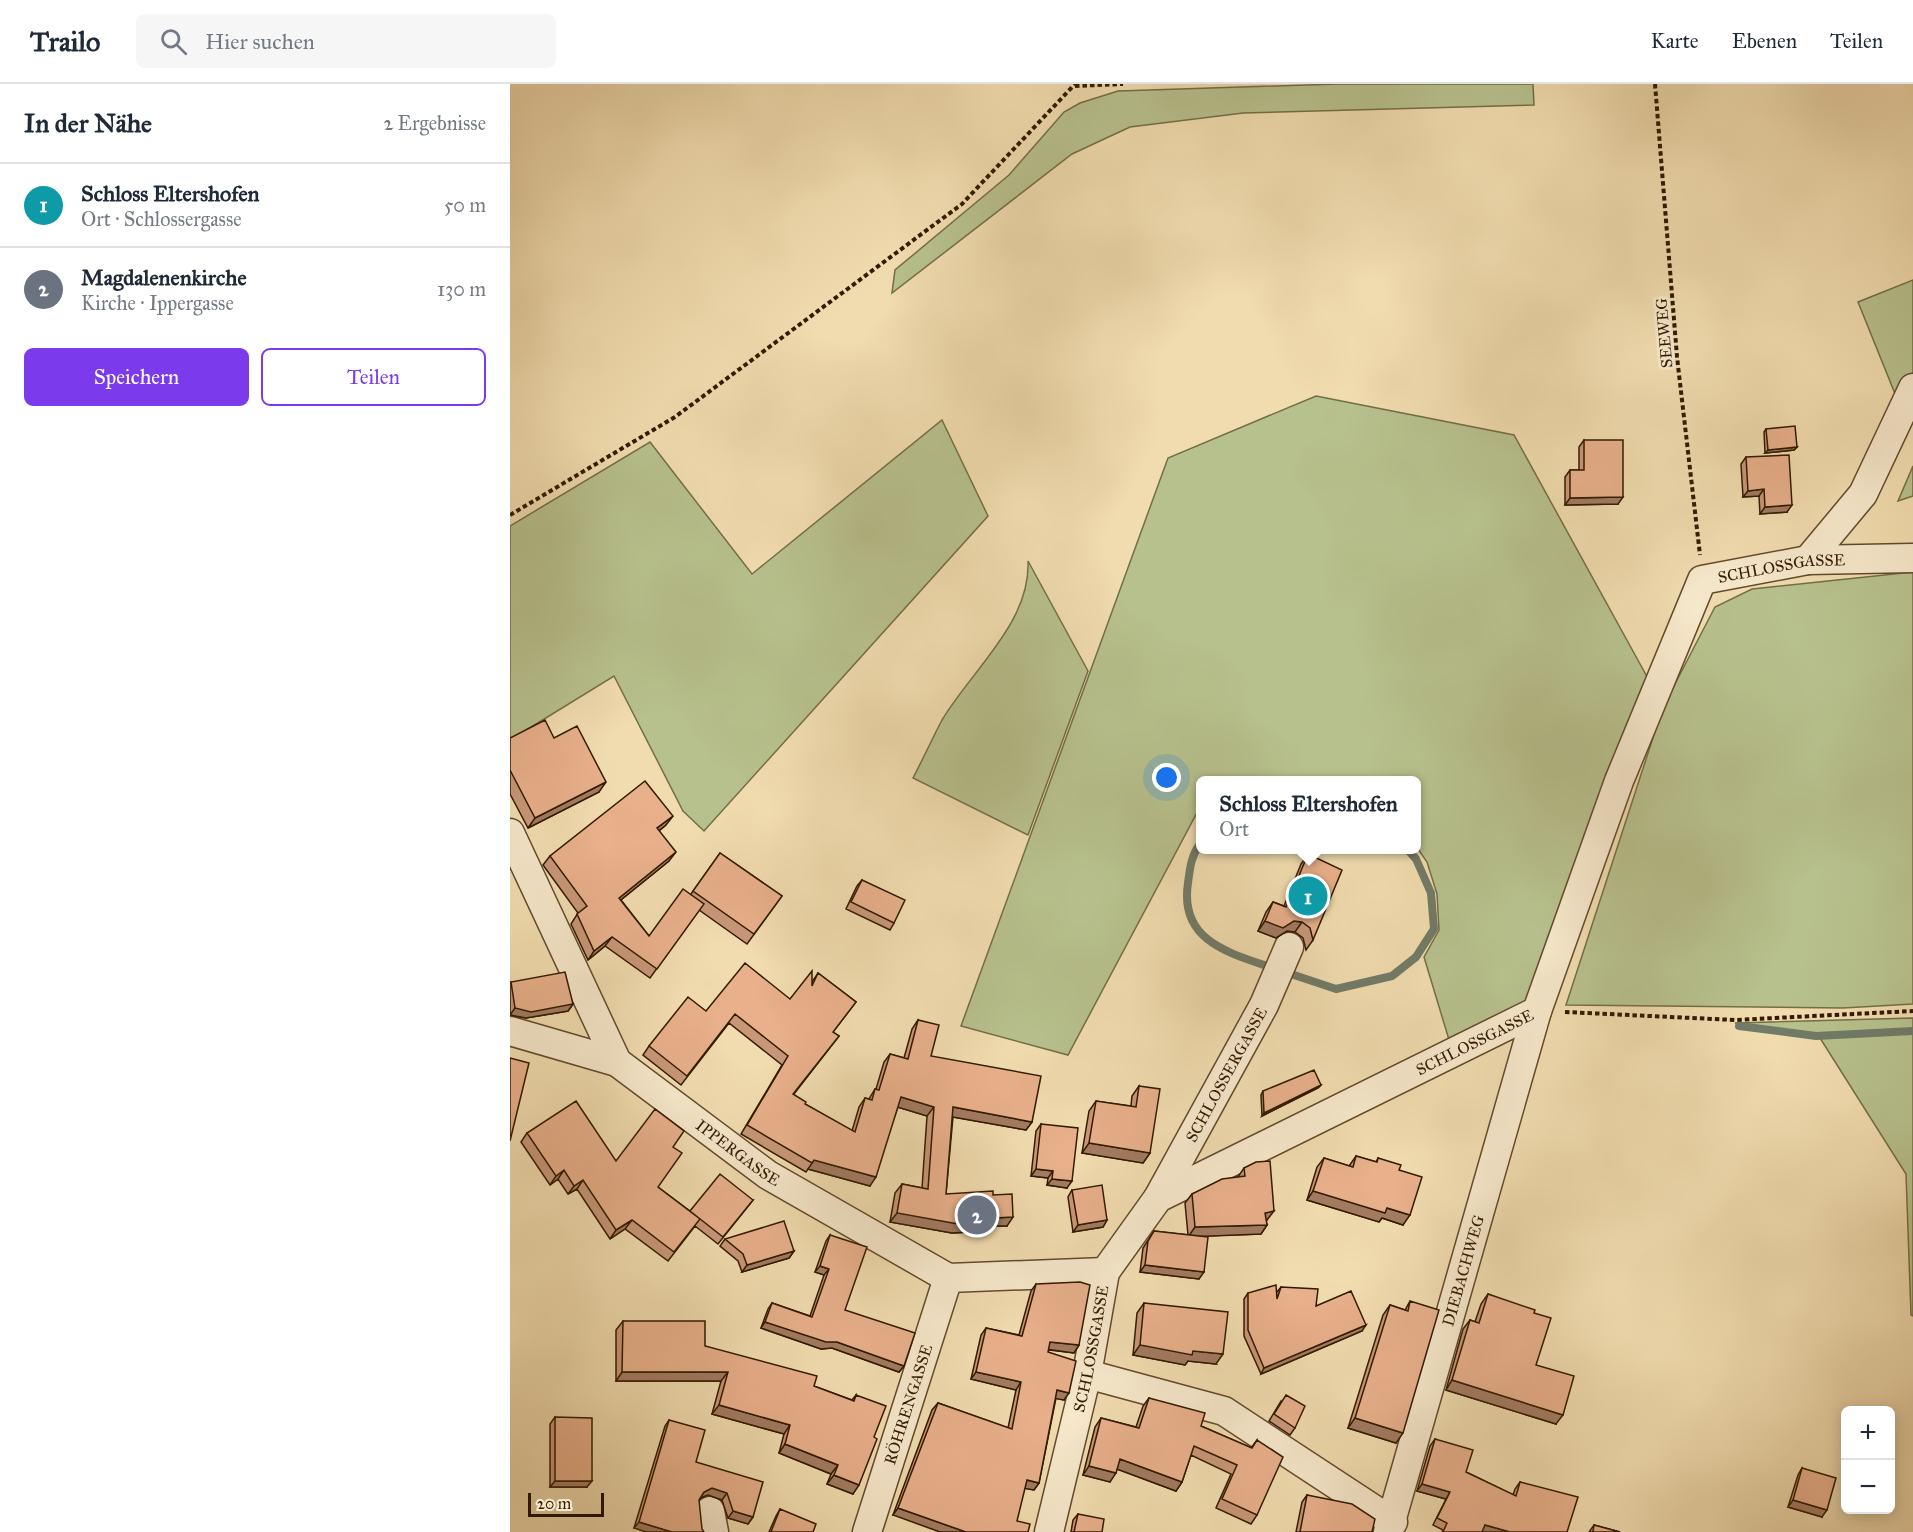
<!DOCTYPE html>
<html lang="de">
<meta charset="utf-8">
<style>
body{margin:0;font-family:"IM FELL Great Primer",serif;background:#f6f6f7;color:#1f2937}
.controls{position:absolute;right:18px;bottom:18px;display:grid;overflow:hidden;border-radius:9px;box-shadow:0 3px 15px #0003}
.controls button{width:54px;height:54px;display:grid;place-items:center;padding:0;border:0;border-bottom:2px solid #e0e1e3;background:#fff;color:#1f2937;font:30px sans-serif}
.scale{position:absolute;left:18px;bottom:15px;width:76px;box-sizing:border-box;padding-left:6px;border:3px solid #321a00;border-top:0;font-size:16px;line-height:21px;white-space:nowrap;color:#321a00;-webkit-text-stroke:4px #f6e8cb;paint-order:stroke}
.you{position:absolute;left:657px;top:694px;width:21px;height:21px;margin:-15px;border:4px solid #fff;border-radius:50%;background:#1a73e8;box-shadow:0 0 0 9px #1a73e833}
.badge{display:grid;place-items:center;width:39px;height:39px;border-radius:50%;background:#7c3aed;color:#fff;font-size:20px;font-weight:700}
.pin{position:absolute;translate:-50% -50%;border:3px solid #fff;box-shadow:0 2px 6px #0006}
.popup{position:absolute;left:686px;top:692px;width:225px;height:78px;box-sizing:border-box;display:grid;place-content:center;border-radius:9px;background:#fff;filter:drop-shadow(0 2px 4px #0005);font-size:20px;white-space:nowrap;color:#747a83}
.popup b{font-size:22px;color:#1f2937}
.popup::after{content:'';position:absolute;left:50%;top:100%;margin-left:-12px;border:12px solid transparent;border-top-color:#fff}
.list{margin:0;padding:0;list-style:none}
h2{display:flex;justify-content:space-between;align-items:center;height:78px;margin:0;padding:0 24px;font-size:26px}
h2 small{font-size:20px;font-weight:400;color:#747a83}
.list li{display:grid;grid-template-columns:39px 1fr auto;gap:18px;align-items:center;box-sizing:border-box;height:84px;padding:0 24px;border-top:2px solid #e0e1e3}
.list b{display:block;font-size:22px;white-space:nowrap}
.list p{margin:0;font-size:20px;white-space:nowrap;color:#747a83}
.list em{font-size:20px;font-style:normal;color:#747a83}
.actions{display:flex;gap:12px;padding:18px 24px}
.actions a{flex:1;padding:14px 0;border:2px solid #7c3aed;border-radius:9px;text-align:center;font-size:21px;color:#7c3aed}
.actions .main{background:#7c3aed;color:#fff}
.icon{flex:none;width:33px;height:33px;fill:none;stroke:currentColor;stroke-width:2;stroke-linecap:round;stroke-linejoin:round}
.map{position:relative;flex:none;width:1403px;height:1448px;overflow:hidden}
header{display:flex;align-items:center;gap:36px;box-sizing:border-box;height:84px;padding:0 30px;background:#fff;border-bottom:2px solid #e0e1e3}
header strong{font-size:28px}
nav{display:flex;gap:33px;margin-inline-start:auto;font-size:21px}
.search{width:420px;height:54px;background:#f6f6f7;display:flex;align-items:center;gap:15px;box-sizing:border-box;padding:0 21px;border-radius:9px;color:#747a83;font-size:22px}
main{display:flex}
aside{flex:1;background:#fff}
.map>svg:first-child{display:block}
</style>
<header>
<strong>Trailo</strong>
<div class="search"><svg class="icon" aria-label="search" viewBox="0 0 24 24"><circle cx="10" cy="10" r="6"/><path d="M15 15l6 6"/></svg>Hier suchen</div>
<nav><a>Karte</a><a>Ebenen</a><a>Teilen</a></nav>
</header>
<main>
<aside>
<h2>In der Nähe<small>2 Ergebnisse</small></h2>
<ul class="list">
<li><span class="badge" style="background:#0f9aa8">1</span><div><b>Schloss Eltershofen</b><p>Ort · Schlossergasse</p></div><em>50 m</em></li>
<li><span class="badge" style="background:#6b7280">2</span><div><b>Magdalenenkirche</b><p>Kirche · Ippergasse</p></div><em>130 m</em></li>
</ul>
<div class="actions"><a class="main">Speichern</a><a>Teilen</a></div>
</aside>
<div class="map">
<svg width="1403" height="1448" viewBox="0 0 1403 1448">
<rect width="100%" height="100%" fill="#f1dcaf"/>
<filter id="stains"><feTurbulence type="fractalNoise" baseFrequency=".00333" numOctaves="4"/><feColorMatrix values="0 0 0 0 .2 0 0 0 0 .09 0 0 0 0 .02 0 0 0 .5 -.17"/></filter>
<radialGradient id="worn" r=".72"><stop offset=".6" stop-color="#630" stop-opacity="0"/><stop offset="1" stop-color="#630" stop-opacity=".3"/></radialGradient>
<path fill="#b7c18d" stroke="#746e46" stroke-width="1.5" d="M828 0H1023L1024 21 733 29 620 43 562 70 382 209 385 186 499 91 554 28 570 19 608 7Z
M1403 196V328L1394 332 1348 218Z
M806 312 1004 351 1146 609 1027 927 943 969 914 873 929 846 927 810 917 778 906 762V696H690V723L558 971 451 942 658 374Z
M432 336 478 432 194 747 173 727 104 592 0 656V442L140 358 242 490Z
M1403 382V412L1388 417Z
M518 477 578 587 518 751 403 694C413 675 422 655 432 636 461 587 521 538 518 477Z
M1403 488V920L1333 924 1056 921 1153 623 1205 523 1242 505Z
M1403 934V1232L1401 1231 1396 1090 1310 954 1225 939Z"/>
<g fill="none" stroke-linecap="round" stroke-linejoin="round">
<path stroke="#717b67" stroke-width="8" d="M690 760C681 772 680 784 678 799 669 857 719 869 763 884
M775 888 826 905 882 892 906 873 924 845 921 809 906 775 898 766
M1229 942 1306 952 1403 947"/>
<defs>
<g id="street">
<path d="M1298 476 1353 410 1403 304"/>
<path id="s1" d="M0 749 107 978 258 1091 438 1194 595 1188"/>
<path d="M0 947 107 978"/>
<path id="s2" d="M648 1114 754 921 779 863"/>
<path d="M577 1290 714 1327 883 1438"/>
<path d="M200 1427 204 1448"/>
<path id="s3" d="M357 1448 438 1194"/>
<path id="s4" d="M539 1448 577 1290 595 1188 648 1114 1027 927 1109 697 1192 496 1298 476 1403 474"/>
<path id="s5" d="M878 1448 1027 927"/>
</g>
</defs>
<use href="#street" stroke="#624a2c" stroke-width="31"/>
<path stroke="#321a00" stroke-width="4" stroke-dasharray="4.5 3" stroke-linecap="butt" d="M1145 0 1167 273 1190 471
M565 2 613 0
M0 431 165 333 452 120 565 0
M1055 928 1225 936 1403 927"/>
<use href="#street" stroke="#f6e8cb" stroke-width="28"/>
</g>
<path fill="#c89778" stroke="#321a00" stroke-width="1.5" d="M1256 345 1287 363 1284 366 1255 369 1254 348Z
M1074 356 1108 420 1055 421V393L1060 386H1069V363Z
M1236 373 1277 428 1250 430 1249 412 1233 413 1231 380Z
M0 654H44L89 708 18 744 0 710Z
M156 741 149 747 159 777 111 816 139 852 181 810 210 769 272 812 237 860 189 826 140 894 95 862 78 876 61 840 68 829 33 781 40 772Z
M798 770 803 856 796 866 793 854 785 848 777 847 766 854 748 847 756 828 763 818 774 822 791 780Z
M352 796 384 839 380 846 336 825 347 802Z
M308 889 346 918 323 948 329 952 283 1010 295 1020 342 1047 349 1023 355 1014 359 1015 365 1005H366L374 978 380 970 394 974 402 945 408 936 421 972 522 1038 516 1046 443 1033 436 1110 483 1111 497 1142H482L479 1147 442 1149 380 1138 385 1109 392 1100 412 1104 417 1032 388 1023 360 1102 298 1085 296 1088 231 1050 272 981 219 939 171 1001 133 971 139 962 196 927 280 915 302 898Z
M0 898H1L63 920 58 927 16 934 0 931Z
M811 1001 808 1004 752 1032 751 1011 753 1007Z
M629 1002 640 1069 633 1079 572 1069 579 1027 586 1017 621 1022 622 1012Z
M531 1040 557 1104 537 1101 538 1094 521 1092 526 1047Z
M17 1049 106 1077 163 1063 148 1103 180 1127 243 1116 208 1160 185 1142 158 1177 115 1145 100 1155 67 1105 58 1110 48 1095 40 1101 11 1058Z
M846 1072 866 1078 868 1074 889 1086 893 1141 872 1134 869 1138 797 1116 807 1083 814 1074 839 1082Z
M734 1084 757 1136H756L757 1141 751 1150 691 1152 689 1195 630 1188 633 1164 644 1147 678 1151 675 1119 682 1110 728 1093Z
M562 1106 597 1136 593 1143 563 1148 558 1113Z
M320 1151 335 1226 394 1282 389 1288 322 1264 311 1265 251 1244 258 1225 262 1219 300 1232 314 1191 305 1188 316 1157Z
M215 1155 284 1167 279 1174 232 1188 228 1177 210 1162Z
M526 1200 569 1261 564 1269 539 1266 538 1268 554 1316 546 1314 529 1399 524 1406 515 1404 383 1431 422 1326 428 1319 498 1344 506 1306 461 1295 471 1251 476 1244 509 1251 521 1207Z
M771 1203 806 1222 852 1247 751 1290 734 1252V1215L738 1209 767 1208Z
M978 1210 1024 1229 1026 1281 1046 1340 936 1306 953 1245 960 1236 965 1238 971 1220Z
M900 1217 886 1359 838 1344 873 1231 880 1221 895 1226Z
M634 1219 706 1280 678 1277 675 1281 623 1271 627 1229Z
M113 1237 195 1262 342 1316 346 1311 343 1410 317 1400 321 1390 269 1369 274 1350 202 1330 211 1297H106V1246Z
M639 1314 691 1342 741 1364 747 1356V1431L741 1440 706 1424 721 1390 681 1371 672 1398 666 1407 607 1385 600 1398 573 1391 585 1343 591 1334 626 1343 633 1322Z
M771 1317 785 1344 780 1351 759 1337Z
M45 1333 77 1403H40V1340Z
M159 1336 186 1378 243 1433 238 1440 218 1434 212 1416 198 1411 124 1444 155 1342Z
M925 1355 956 1388 1003 1411 1005 1405 1010 1398 1057 1448H932L933 1446 923 1441 936 1415 907 1407 920 1362Z
M1292 1384 1312 1433 1278 1423 1288 1391Z
M797 1411 862 1448H786L792 1418Z
M270 1425 303 1448H259L266 1432Z
M568 1430 592 1448H561L563 1436Z
M1084 1441 1110 1448H1079Z"/>
<path fill="#a27b61" stroke="#321a00" stroke-width="1.5" d="M1287 363 1284 366 1255 369 1258 366Z
M1254 405 1249 412 1233 413 1238 407Z
M1113 413 1108 420 1055 421 1060 414Z
M1282 421 1277 428 1250 430 1255 423Z
M96 698 89 708 18 744 25 734Z
M163 732 156 741 140 754 147 744Z
M166 768 159 777 102 823 109 814Z
M755 837H784L792 838 785 848 777 847 766 854 748 847Z
M102 853 95 862 78 876 84 867Z
M63 920 58 927 16 934 0 931 5 924Z
M329 952 322 961 277 1019 283 1010Z
M811 1001 808 1004 752 1032 754 1029Z
M391 1013 424 1023 417 1032 384 1022Z
M443 1023 522 1038 516 1046 437 1032Z
M579 1059 640 1069 633 1079 572 1069Z
M304 1076 366 1093 360 1102 298 1085Z
M526 1085 543 1087 538 1094 521 1092Z
M54 1086 48 1095 40 1101 46 1092Z
M542 1095 562 1097 557 1104 537 1101Z
M73 1096 67 1105 58 1110 64 1102Z
M803 1107 877 1124 900 1131 893 1141 872 1134 869 1138 797 1116Z
M764 1127 757 1136 749 1138 755 1129Z
M387 1129 485 1134 503 1133 497 1142H482L479 1147 442 1149 380 1138Z
M122 1136 115 1145 100 1155 106 1146Z
M597 1136 593 1143 563 1148 568 1141Z
M757 1141 751 1150 678 1153 685 1143Z
M284 1167 279 1174 232 1188 237 1181Z
M635 1181 694 1188 689 1195 630 1188Z
M310 1182 319 1185 314 1191 305 1188Z
M255 1238 327 1258 394 1282 389 1288 322 1264 311 1265 251 1244Z
M856 1241 852 1247 751 1290 754 1284Z
M540 1258 569 1261 564 1269 535 1265Z
M630 1261 713 1270 706 1280 678 1277 675 1281 623 1271Z
M112 1288H218L211 1297H106Z
M466 1288 511 1298 506 1306 461 1295Z
M942 1296 1053 1331 1046 1340 936 1306Z
M547 1306 559 1309 554 1316 542 1314Z
M209 1321 280 1341 274 1350 202 1330Z
M845 1334 893 1349 886 1359 838 1344Z
M275 1360 328 1381 321 1390 269 1369Z
M610 1375 672 1398 666 1407 604 1384Z
M579 1382 606 1389 600 1398 573 1391Z
M324 1391 349 1401 343 1410 317 1400Z
M517 1396 529 1399 524 1406 512 1404Z
M45 1397H82L77 1403H40Z
M912 1400 940 1408 936 1415 907 1407Z
M202 1404 217 1409 212 1416 198 1411 190 1414 194 1408Z
M1283 1416 1317 1426 1312 1433 1278 1423Z
M388 1424 456 1448H430L383 1431Z
M223 1427 243 1433 238 1440 218 1434Z
M129 1438 162 1448H136L124 1444Z
M975 1441 1000 1448H970Z"/>
<path fill="#e8b08b" stroke="#321a00" stroke-width="1.5" d="M1285 342 1287 363 1258 366 1256 345Z
M1074 356H1113V413L1060 414V386H1074Z
M1279 371 1282 421 1255 423 1254 405 1238 407 1236 373Z
M35 636 44 654 67 642 96 698 25 734 0 686V654Z
M135 697 163 732 147 744 166 768 109 814 139 852 173 805 194 820 147 885 102 853 84 867 67 830 77 822 40 772Z
M210 769 272 812 244 850 183 807Z
M798 770 832 786 803 856 800 844 792 838 784 837 773 844 755 837 763 818 776 823Z
M352 796 395 816 384 839 341 818Z
M235 879 280 915 302 887V902L308 889 346 918 323 948 329 952 283 1010 296 1018 295 1020 345 1048 355 1014 362 1016 365 1005 369 1006 380 970 398 975 408 936 429 941 421 972 531 992 522 1038 443 1023 436 1110 483 1107V1111L502 1110 503 1133 485 1134V1138L448 1140 387 1129 392 1100 418 1105 424 1023 391 1013 366 1093 304 1076 302 1079 237 1041 278 972 225 930 177 992 139 962 178 913 196 927Z
M55 888 63 920 21 928 5 924 1 898Z
M0 974 19 979 0 1057Z
M804 986 811 1001 754 1029 753 1007Z
M629 1002 650 1005 640 1069 579 1059 586 1017 626 1023Z
M66 1017 106 1077 145 1025 174 1047 163 1063 172 1069 148 1103 190 1135 164 1168 122 1136 106 1146 73 1096 64 1102 54 1086 46 1092 17 1049Z
M531 1040 568 1044 562 1097 542 1095 543 1087 526 1085Z
M846 1072 867 1078 868 1074 891 1081 889 1086 912 1093 900 1131 877 1124 875 1129 803 1107 814 1074 843 1083Z
M760 1077 764 1127 755 1129 757 1141 685 1143 682 1110 712 1095 735 1092 734 1084 746 1078Z
M210 1090 243 1116 213 1153 180 1127Z
M592 1101 597 1136 568 1141 562 1106Z
M274 1137 284 1167 237 1181 233 1170 215 1155Z
M644 1147 698 1153 694 1188 635 1181 638 1157Z
M320 1151 357 1163 335 1226 405 1249 394 1282 327 1258H316L255 1238 262 1219 302 1233 319 1185 310 1182Z
M570 1198 580 1201 569 1261 540 1258 538 1268 566 1277 559 1309 547 1306 529 1399 517 1396 507 1437 520 1440 518 1448H456L388 1424 428 1319 502 1345 511 1298 466 1288 476 1244 512 1252 526 1200Z
M766 1201 767 1215 771 1203 808 1205 806 1222 841 1207 856 1241 754 1284 738 1246V1209Z
M978 1210 1025 1226 1024 1229 1041 1234 1026 1281 1064 1292 1053 1331 942 1296 960 1236 969 1239Z
M900 1217 929 1226 893 1349 845 1334 880 1221 898 1227Z
M634 1219 718 1228 713 1270 683 1267 682 1271 630 1261Z
M113 1237H195V1262L307 1292 304 1302 344 1317 346 1311 376 1322 364 1353 367 1355 349 1401 324 1391 328 1381 275 1360 280 1341 209 1321 218 1288H112Z
M776 1311 795 1322 785 1344 764 1330Z
M639 1314 695 1329 691 1342 742 1364 747 1356 773 1373 747 1431 712 1415 727 1381 684 1362 672 1398 610 1375 606 1389 579 1382 591 1334 629 1344Z
M45 1333 82 1334V1397H45Z
M159 1336 195 1346 186 1378 253 1398 243 1433 223 1427 217 1409 202 1404 194 1408 189 1416 192 1445 194 1448H162L129 1438Z
M925 1355 963 1366 956 1388 1006 1412 1010 1398 1068 1413 1057 1448H1000L975 1441 972 1448H933L937 1439 927 1434 940 1408 912 1400Z
M1292 1384 1326 1394 1317 1426 1283 1416Z
M797 1411 842 1420 865 1435 862 1448H790Z
M270 1425 306 1440 303 1448H261Z
M568 1430 594 1435 592 1448H564Z
M1084 1441 1110 1448H1083Z"/>
<g text-anchor="middle" dominant-baseline="central" stroke-width="6" stroke-linejoin="round" paint-order="stroke">
<g font-size="16" fill="#321a00" stroke="#f6e8cb">
<text transform="translate(1154 249) rotate(-95)">SEEWEG</text>
<text stroke="none"><textPath href="#s4" startOffset="1322">SCHLOSSGASSE</textPath></text>
<text stroke="none"><textPath href="#s4" startOffset="710">SCHLOSSGASSE</textPath></text>
<text stroke="none"><textPath href="#s2" startOffset="141">SCHLOSSERGASSE</textPath></text>
<text stroke="none"><textPath href="#s1" startOffset="404">IPPERGASSE</textPath></text>
<text stroke="none"><textPath href="#s5" startOffset="272">DIEBACHWEG</textPath></text>
<text stroke="none"><textPath href="#s4" startOffset="188">SCHLOSSGASSE</textPath></text>
<text stroke="none"><textPath href="#s3" startOffset="134">RÖHRENGASSE</textPath></text>
</g>
</g>
<rect width="100%" height="100%" filter="url(#stains)"/>
<rect width="100%" height="100%" fill="url(#worn)"/>
</svg>
<div class="controls">
<button>+</button>
<button>−</button>
</div>
<div class="scale">20 m</div>
<div class="you"></div>
<div class="pin badge" style="left:798px;top:812px;background:#0f9aa8">1</div>
<div class="popup"><b>Schloss Eltershofen</b>Ort</div>
<div class="pin badge" style="left:467px;top:1131px;background:#6b7280">2</div>
</div>
</main>
